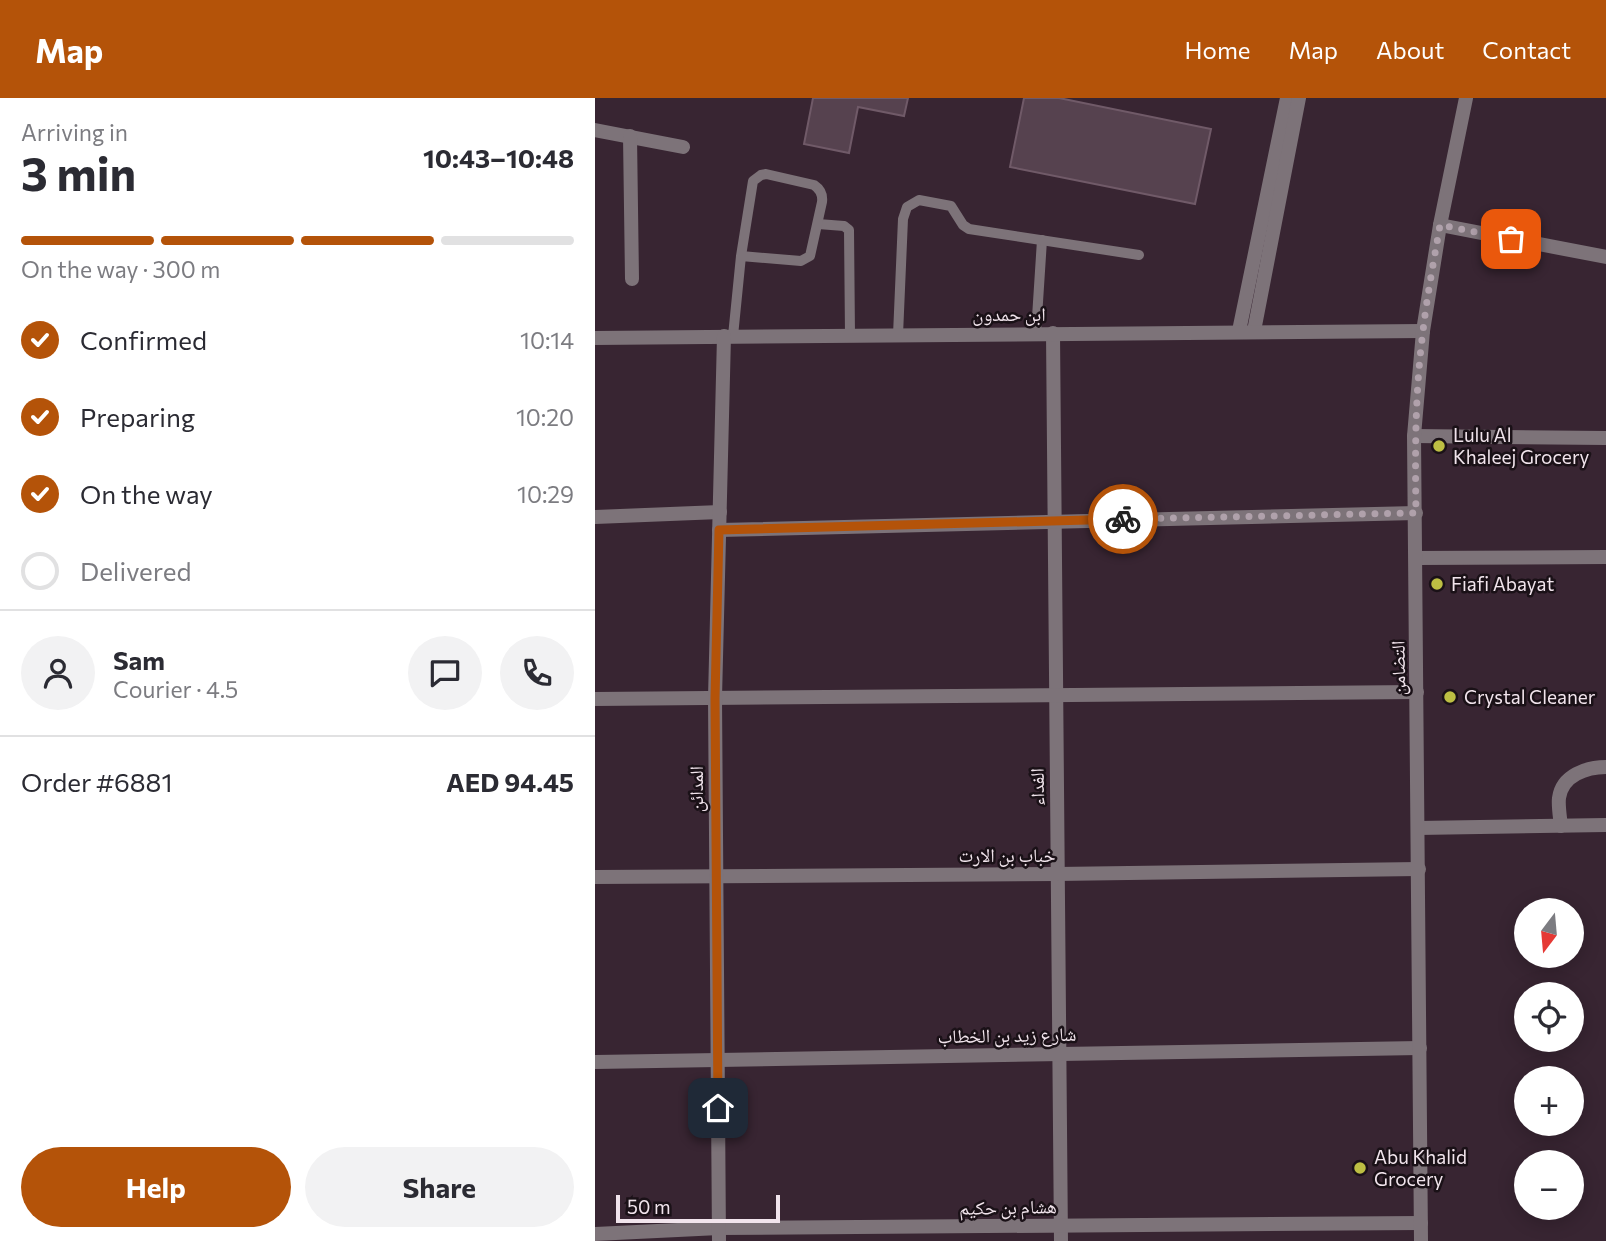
<!DOCTYPE html>
<meta charset="utf-8">
<style>
:root{--surface:#fff;--page:#f2f2f3;--text:#2b2b33;--muted:#7c7c81;--line:#e1e1e2;--accent:#b45309}
body{margin:0;font-family:Commissioner,"Noto Naskh Arabic",sans-serif;background:var(--page);color:var(--text);height:100vh;display:flex;flex-direction:column;font-size:26px;white-space:nowrap}
*{box-sizing:border-box;margin:0}
p{font-size:23px;color:var(--muted)}
.icon{flex:none;width:38px;height:38px;fill:none;stroke:currentColor;stroke-width:2;stroke-linecap:round;stroke-linejoin:round}
.map{position:relative;flex:1;overflow:hidden}
.side{display:flex;flex-direction:column;background:var(--surface);width:595px}
.side>*{flex:none}
.needle{width:46px;rotate:196deg}
.fabs{position:absolute;left:919px;top:800px;display:grid;gap:14px}
.fabs a{display:grid;place-items:center;width:70px;height:70px;border-radius:50%;background:var(--surface);box-shadow:0 4px 18px #0003;font-size:35px}
.scale{position:absolute;left:21px;bottom:18px;width:164px;box-sizing:border-box;padding-left:7px;border:4px solid #f1e4ec;border-top:0;font-size:19px;line-height:24px;white-space:nowrap;color:#f1e4ec;-webkit-text-stroke:5px #1a1117;paint-order:stroke}
.pin{position:absolute;display:grid;place-items:center;width:60px;height:60px;color:#fff;margin:-30px;border-radius:14px;box-shadow:0 4px 10px #0006}
.courier{position:absolute;display:grid;place-items:center;width:70px;height:70px;margin:-35px;border:5px solid #b45309;border-radius:50%;background:#fff;color:#222;box-shadow:0 2px 9px #0007}
.overview em{font-style:normal;font-weight:700}
.overview div{display:flex;flex-direction:column-reverse}
.overview{display:flex;align-items:center;justify-content:space-between;height:119px;padding:0 21px}
h1{font-size:46px;font-weight:700;line-height:52px}
.bar{display:grid;grid-template-columns:repeat(4,1fr);gap:10px 7px;align-content:center;height:84px;padding:0 21px}
.bar i{height:9px;border-radius:5px;background:var(--line)}
.bar .on{background:var(--accent)}
.bar p{grid-column:span 4}
.line{display:flex;align-items:center;gap:18px;padding:0 21px;border-top:2px solid var(--line)}
.line div{flex:1}
.round{display:grid;place-items:center;flex:none;width:74px;height:74px;border-radius:37px;background:var(--page)}
ol{padding:0 21px;list-style:none}
li{display:flex;align-items:center;gap:21px;height:77px}
li p{margin-inline-start:auto}
li .icon{padding:7px;border-radius:50%;background:var(--accent);color:#fff;stroke-width:4}
li:last-child{color:var(--muted)}
li i{width:38px;height:38px;border:4px solid var(--line);border-radius:50%}
.button{display:flex;gap:14px;margin-top:auto;padding:14px 21px}
.button a{flex:1;height:80px;border-radius:42px;background:var(--accent);color:#fff;font-size:28px;font-weight:700;line-height:80px;text-align:center}
.button a+a{background:var(--page);color:var(--text)}
header{display:flex;align-items:center;gap:42px;box-sizing:border-box;height:98px;padding:0 35px;background:var(--accent);color:#fff}
header strong{font-size:33px}
nav{display:flex;gap:38px;margin-inline-start:auto;font-size:24px}
main{display:flex;flex:1;min-height:0}
.map>svg:first-child{display:block}
</style>
<header>
<strong>Map</strong>
<nav><a>Home</a><a>Map</a><a>About</a><a>Contact</a></nav>
</header>
<main>
<section class="side">
<div class="overview"><div><h1>3 min</h1><p>Arriving in</p></div><em>10:43–10:48</em></div>
<div class="bar"><i class="on"></i><i class="on"></i><i class="on"></i><i></i><p>On the way · 300 m</p></div>
<ol>
<li><svg class="icon" aria-label="check" viewBox="0 0 24 24"><path d="M5 12l5 5 9-10"/></svg>Confirmed<p>10:14</p></li>
<li><svg class="icon" aria-label="check" viewBox="0 0 24 24"><path d="M5 12l5 5 9-10"/></svg>Preparing<p>10:20</p></li>
<li><svg class="icon" aria-label="check" viewBox="0 0 24 24"><path d="M5 12l5 5 9-10"/></svg>On the way<p>10:29</p></li>
<li><i></i>Delivered</li>
</ol>
<div class="line" style="height:126px"><a class="round"><svg class="icon" aria-label="person" viewBox="0 0 24 24"><circle cx="12" cy="8" r="4"/><path d="M4 21q1-7 8-7t8 7"/></svg></a><div><b>Sam</b><p>Courier · 4.5</p></div><a class="round"><svg class="icon" aria-label="chat" viewBox="0 0 24 24"><path d="M4 5h16v11H9l-5 4z"/></svg></a><a class="round"><svg class="icon" aria-label="phone" viewBox="0 0 24 24"><path d="M5 4h4l2 5-3 2q2 4 5 5l2-3 5 2v4C11 20 4 13 5 4z"/></svg></a></div>
<div class="line" style="height:91px"><div>Order #6881</div><b>AED 94.45</b></div>
<div class="button"><a>Help</a><a>Share</a></div>
</section>
<div class="map">
<svg width="1011" height="1143" viewBox="0 0 1011 1143">
<rect width="100%" height="100%" fill="#382532"/>
<g fill="#56424f" stroke="#705a68" stroke-width="2">
<polygon points="218,0 313,0 309,18 263,9 254,55 209,46"/>
<polygon points="429,0 464,0 616,31 600,106 415,69"/>
</g>
<g fill="none" stroke-linecap="round" stroke-linejoin="round">
<g stroke="#7d7379" stroke-width="10">
<polyline points="223,126 249,128 254,132 255,237"/>
<polyline points="441,235 447,142"/>
<polyline points="303,237 308,121 312,109 324,102 356,108 368,127 374,131 544,157"/>
<path d="M 138,238 L 146,158 L 158,83 L 166,77 L 171,76 L 219,87 C 225,91 228,96 227,104 L 215,158 L 206,163 L 146,158"/>
</g>
<g stroke="#7d7379" stroke-width="14">
<polyline points="0,32 88,49"/>
<polyline points="35,38 37,181"/>
<polyline points="845,127 1011,159"/>
<polyline points="644,233 692,0"/>
<polyline points="659,233 704,0"/>
<polyline points="458,235 466,1143"/>
<polyline points="0,240 828,233"/>
<polyline points="819,338 1011,340"/>
<polyline points="0,419 125,414"/>
<polyline points="124,432 821,415"/>
<polyline points="821,460 1011,459"/>
<polyline points="0,601 822,594"/>
<path d="M 966,728 C 965,719 963,708 964,700 C 967,677 992,669 1011,669"/>
<polyline points="823,730 1011,727"/>
<polyline points="0,779 462,776 824,771"/>
<polyline points="0,964 825,950"/>
<polyline points="0,1136 124,1130 826,1125"/>
<polyline points="124,1143 120,600 129,238"/>
<polyline points="826,1143 819,338 828,233 845,127 871,0"/>
</g>
</g>
<g fill="none" stroke-linecap="round" stroke-linejoin="round">
<path stroke="#b0a1ab" stroke-width="7" stroke-dasharray="0 12.6" d="M 528,421 L 821,415 C 820,354 820,294 828,233 C 832,198 839,162 845,127 L 916,141"/>
<polyline stroke="#b45309" stroke-width="9" points="123,1010 120,600 124,432 528,421"/>
</g>
<g fill="#bdbf43" stroke="#1a1117" stroke-width="2.5">
<circle cx="844" cy="348" r="7"/>
<circle cx="842" cy="486" r="7"/>
<circle cx="855" cy="599" r="7"/>
<circle cx="765" cy="1070" r="7"/>
</g>
<g text-anchor="middle" stroke-width="5" stroke-linejoin="round" paint-order="stroke">
<g font-size="19" fill="#f1e4ec" stroke="#1a1117">
<text x="414" y="223">ابن حمدون</text>
<text transform="translate(803 570) rotate(-91)" y="7">التضامن</text>
<text transform="translate(442 689) rotate(-91)" y="7">الفداء</text>
<text transform="translate(101 691) rotate(-90)" y="7">المدائن</text>
<text x="412" y="764">خباب بن الارت</text>
<text transform="translate(412 937) rotate(-1)" y="7">شارع زيد بن الخطاب</text>
<text transform="translate(413 1109) rotate(-1)" y="7">هشام بن حكيم</text>
</g>
<g font-size="19" fill="#f1e4ec" stroke="#1a1117" text-anchor="start">
<text x="858" y="344">Lulu Al<tspan x="858" dy="22">Khaleej Grocery</tspan></text>
<text x="856" y="493">Fiafi Abayat</text>
<text x="869" y="606">Crystal Cleaner</text>
<text x="779" y="1066">Abu Khalid<tspan x="779" dy="22">Grocery</tspan></text>
</g>
</g>
</svg>
<div class="fabs">
<a><svg class="needle" viewBox="-14 -14 28 28"><path d="M0-13l5 13h-10z" fill="#e53935"/><path d="M0 13l5-13h-10z" fill="#7c7c81"/></svg></a>
<a><svg class="icon" aria-label="locate" viewBox="0 0 24 24"><circle cx="12" cy="12" r="6"/><path d="M12 2v4M12 18v4M2 12h4M18 12h4"/></svg></a>
<a>+</a>
<a>−</a>
</div>
<div class="scale">50 m</div>
<div class="pin" style="left:916px;top:141px;background:#ea580c"><svg class="icon" aria-label="bag" viewBox="0 0 24 24"><path d="M5 8h14l-1 12H6zM9 8a3 3 0 0 1 6 0"/></svg></div>
<div class="pin" style="left:123px;top:1010px;background:#1f2937"><svg class="icon" aria-label="home" viewBox="0 0 24 24"><path d="M3 11l9-7 9 7M6 9v11h12V9"/></svg></div>
<div class="courier" style="left:528px;top:421px"><svg class="icon" aria-label="bike" viewBox="0 0 24 24"><circle cx="6" cy="16" r="4"/><circle cx="18" cy="16" r="4"/><path d="M6 16l4-8h5l3 8M10 8l3 8H6M13 5h3"/></svg></div>
</div>
</main>
